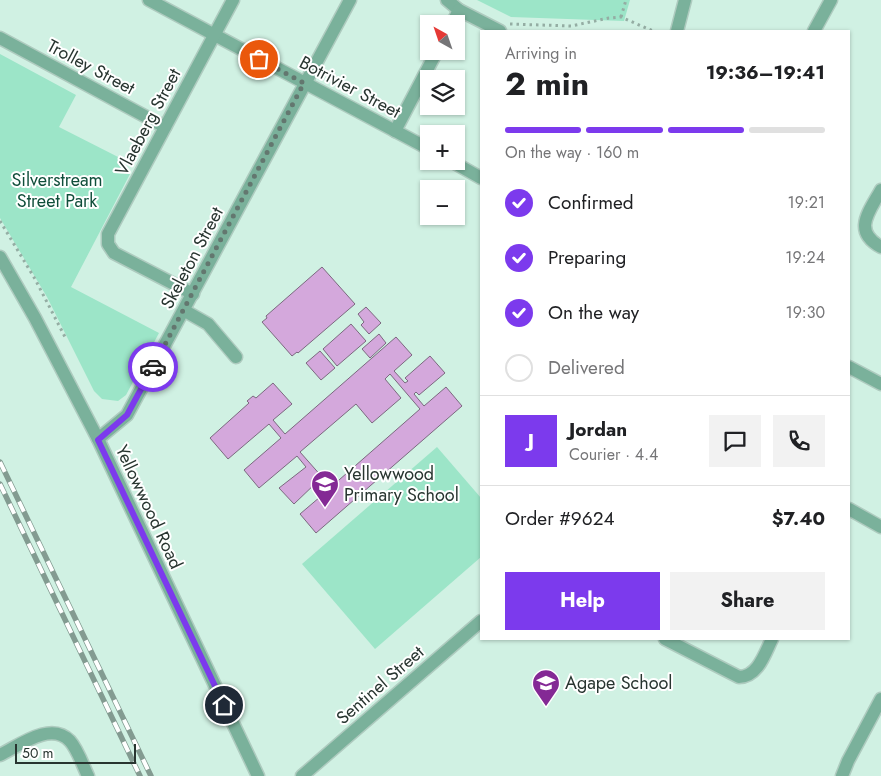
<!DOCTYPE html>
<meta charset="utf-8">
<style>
:root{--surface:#fff;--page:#f2f2f2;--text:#202124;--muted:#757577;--line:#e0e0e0;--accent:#7c3aed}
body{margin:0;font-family:Jost,sans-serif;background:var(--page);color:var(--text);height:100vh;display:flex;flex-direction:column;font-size:19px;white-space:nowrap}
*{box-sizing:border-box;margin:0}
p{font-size:16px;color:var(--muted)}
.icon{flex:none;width:28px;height:28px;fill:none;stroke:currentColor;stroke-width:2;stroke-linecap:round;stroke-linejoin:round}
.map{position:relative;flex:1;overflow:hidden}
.panel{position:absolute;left:480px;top:30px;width:370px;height:610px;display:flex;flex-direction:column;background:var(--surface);border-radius:0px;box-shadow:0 1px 4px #0004}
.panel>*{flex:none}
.needle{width:32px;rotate:320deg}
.controls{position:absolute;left:420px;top:15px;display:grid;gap:10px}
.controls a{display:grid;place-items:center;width:45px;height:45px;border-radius:0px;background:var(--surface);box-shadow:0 1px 4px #0004;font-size:25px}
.scale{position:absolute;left:15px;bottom:12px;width:121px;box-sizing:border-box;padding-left:5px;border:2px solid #283530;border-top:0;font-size:14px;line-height:18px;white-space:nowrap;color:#283530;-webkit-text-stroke:4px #fff;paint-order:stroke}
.pin{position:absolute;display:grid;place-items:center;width:42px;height:42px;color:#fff;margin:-21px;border:2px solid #fff;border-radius:50%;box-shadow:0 1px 5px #0007}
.courier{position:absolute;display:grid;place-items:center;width:50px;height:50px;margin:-25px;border:4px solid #7c3aed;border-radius:50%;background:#fff;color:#222;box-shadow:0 1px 6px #0007}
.summary em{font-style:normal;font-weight:700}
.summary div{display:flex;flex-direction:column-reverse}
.summary{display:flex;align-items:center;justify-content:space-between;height:85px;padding:0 25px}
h1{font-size:32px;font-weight:700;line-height:38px}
.bar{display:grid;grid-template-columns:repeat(4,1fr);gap:8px 5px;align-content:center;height:60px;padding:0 25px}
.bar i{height:6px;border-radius:4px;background:var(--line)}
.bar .active{background:var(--accent)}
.bar p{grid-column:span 4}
.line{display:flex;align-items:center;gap:12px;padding:0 25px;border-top:1px solid var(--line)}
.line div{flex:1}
.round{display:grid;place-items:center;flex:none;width:52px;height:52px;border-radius:0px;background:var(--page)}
ol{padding:0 25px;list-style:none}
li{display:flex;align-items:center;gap:15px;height:55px}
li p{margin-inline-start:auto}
li .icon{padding:5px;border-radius:50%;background:var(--accent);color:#fff;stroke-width:4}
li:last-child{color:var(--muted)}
li i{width:28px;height:28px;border:2px solid var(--line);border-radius:50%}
.primary-button{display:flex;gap:10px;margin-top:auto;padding:10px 25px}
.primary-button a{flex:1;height:58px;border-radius:0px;background:var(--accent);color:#fff;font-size:20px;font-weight:700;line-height:58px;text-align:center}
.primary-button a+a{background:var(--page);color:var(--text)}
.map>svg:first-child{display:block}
</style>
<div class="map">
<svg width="881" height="776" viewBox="0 0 881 776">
<rect width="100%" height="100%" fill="#d0f1e3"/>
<g fill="#9ce5c8">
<polygon points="477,0 630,0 624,21 511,17"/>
<polygon points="0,54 76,95 59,127 124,160 120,169 130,174 71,287 159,333 126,395 118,401 102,399 94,391 47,297 0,218"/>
<polygon points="437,447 481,498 481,557 375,649 302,564"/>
</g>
<g fill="#d4a8dc" stroke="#7b697f" fill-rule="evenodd">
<polygon points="322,267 355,304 298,353 297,352 292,356 262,322 267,318 266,316"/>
<polygon points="366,307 381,323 369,334 361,325 364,322 358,314"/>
<polygon points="351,324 366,341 337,366 323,349"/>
<polygon points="379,334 386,343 370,358 362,349"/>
<path d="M 396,337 L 412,355 L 394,371 L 405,383 L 408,381 L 405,378 L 430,356 L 445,373 L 419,395 L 416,392 L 414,394 L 424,406 L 446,387 L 462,406 L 316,533 L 300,514 L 327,491 L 318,481 L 294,504 L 279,488 L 306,467 L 297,456 L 259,488 L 244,470 L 281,438 L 269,424 L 228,459 L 210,438 L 249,403 L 247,401 L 253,396 L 256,398 L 273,383 L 292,404 L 273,420 L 285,434 ZM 390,374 L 420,409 L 331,487 L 300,452 L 356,404 L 372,423 L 401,398 L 385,379 Z"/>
<polygon points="320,351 335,368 321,380 306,363"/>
</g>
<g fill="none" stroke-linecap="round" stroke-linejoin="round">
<g stroke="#aecbbf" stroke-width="15">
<g id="minor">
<polyline points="149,0 429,149"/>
<polyline points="447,0 459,10 500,31"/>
<polyline points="452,24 459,10"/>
<polyline points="677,31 685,0"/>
<polyline points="814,31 831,0"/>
<polyline points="0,38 165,127"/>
<polyline points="395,131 437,51"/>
<polyline points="451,161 481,178"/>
<path d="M 881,190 C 869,212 852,231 881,247"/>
<polyline points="0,257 35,318 98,439 258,776"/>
<polyline points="193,294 114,253 108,244 108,234 233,0"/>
<polyline points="185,311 208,324 236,357"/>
<polyline points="849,367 881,384"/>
<polyline points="98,439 127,415 350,0"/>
<polyline points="849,509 881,527"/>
<path d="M 665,639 L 739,677 C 758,677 765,653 772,639"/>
<path d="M 0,755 C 20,745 51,721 70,741 C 78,750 83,766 88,776"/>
<polyline points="302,776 481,621"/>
<polyline points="842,776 848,761 881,699"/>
</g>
</g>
<g stroke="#94ada3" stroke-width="3" stroke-dasharray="2.5 4" stroke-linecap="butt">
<polyline points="621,17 626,0"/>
<polyline points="510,24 571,26 609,18 621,17 653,31"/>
<polyline points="0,221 35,279 65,337"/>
</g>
<use href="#minor" stroke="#7ab19b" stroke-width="12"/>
<g stroke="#839b91" stroke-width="5.5">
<g id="rail">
<polyline points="0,462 151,776"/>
<polyline points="0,484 140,776"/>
</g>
</g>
<use href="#rail" stroke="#fff" stroke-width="4" stroke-dasharray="11" stroke-linecap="butt"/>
</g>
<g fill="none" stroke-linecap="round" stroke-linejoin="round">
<polyline stroke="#63776f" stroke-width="5" stroke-dasharray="0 9" points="153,367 304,83 259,59"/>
<polyline stroke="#7c3aed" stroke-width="6" points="153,367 127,415 98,440 224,705"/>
</g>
<defs>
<g id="school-pin" transform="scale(1.4375)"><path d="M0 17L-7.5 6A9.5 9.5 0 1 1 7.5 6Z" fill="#842995" stroke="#fff"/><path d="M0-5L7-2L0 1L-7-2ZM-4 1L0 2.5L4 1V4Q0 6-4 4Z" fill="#fff"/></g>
</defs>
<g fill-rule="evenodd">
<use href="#school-pin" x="325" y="484"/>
<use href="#school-pin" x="546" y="683"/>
</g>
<g text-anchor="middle" stroke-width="4" stroke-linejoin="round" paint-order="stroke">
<g font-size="18" fill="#283530" stroke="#fff">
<text transform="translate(91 67) rotate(28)" y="6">Trolley Street</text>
<text transform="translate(350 87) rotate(28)" y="6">Botrivier Street</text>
<text transform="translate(148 122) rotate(-62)" y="6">Vlaeberg Street</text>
<text transform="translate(192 258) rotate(-62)" y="6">Skeleton Street</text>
<text transform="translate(149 507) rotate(65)" y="6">Yellowwood Road</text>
<text transform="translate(380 685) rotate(-41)" y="6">Sentinel Street</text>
</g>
<g font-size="18" fill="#0f4e3a" stroke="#fff">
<text x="57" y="186">Silverstream<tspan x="57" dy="21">Street Park</tspan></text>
</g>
<g font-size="18" fill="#283530" stroke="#fff" text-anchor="start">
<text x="344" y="480">Yellowwood<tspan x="344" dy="21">Primary School</tspan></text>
<text x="565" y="689">Agape School</text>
</g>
</g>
</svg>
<div class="controls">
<a><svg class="needle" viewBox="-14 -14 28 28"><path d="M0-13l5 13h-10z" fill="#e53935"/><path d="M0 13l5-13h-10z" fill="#757577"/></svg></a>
<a><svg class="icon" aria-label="layers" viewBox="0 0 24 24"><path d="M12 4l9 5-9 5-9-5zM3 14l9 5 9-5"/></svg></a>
<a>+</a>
<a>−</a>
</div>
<div class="scale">50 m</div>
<div class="pin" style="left:259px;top:59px;background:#ea580c"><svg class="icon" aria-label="bag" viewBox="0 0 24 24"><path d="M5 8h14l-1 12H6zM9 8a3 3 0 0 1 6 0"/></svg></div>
<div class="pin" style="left:224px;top:705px;background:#1f2937"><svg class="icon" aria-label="home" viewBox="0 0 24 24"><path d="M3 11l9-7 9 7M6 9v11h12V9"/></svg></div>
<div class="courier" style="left:153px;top:367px"><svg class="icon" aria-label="car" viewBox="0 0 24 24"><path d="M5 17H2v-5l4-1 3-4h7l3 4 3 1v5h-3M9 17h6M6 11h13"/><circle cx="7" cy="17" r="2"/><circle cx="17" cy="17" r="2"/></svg></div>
<section class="panel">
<div class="summary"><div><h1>2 min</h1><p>Arriving in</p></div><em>19:36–19:41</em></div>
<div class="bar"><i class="active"></i><i class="active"></i><i class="active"></i><i></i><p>On the way · 160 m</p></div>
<ol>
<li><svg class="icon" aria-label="check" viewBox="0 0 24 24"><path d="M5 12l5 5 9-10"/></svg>Confirmed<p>19:21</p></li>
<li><svg class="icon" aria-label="check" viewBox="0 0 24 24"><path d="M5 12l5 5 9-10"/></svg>Preparing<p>19:24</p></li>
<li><svg class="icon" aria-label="check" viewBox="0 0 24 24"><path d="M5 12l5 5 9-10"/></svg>On the way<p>19:30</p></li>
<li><i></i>Delivered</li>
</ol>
<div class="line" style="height:90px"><b class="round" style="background:var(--accent);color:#fff">J</b><div><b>Jordan</b><p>Courier · 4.4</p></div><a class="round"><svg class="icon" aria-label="chat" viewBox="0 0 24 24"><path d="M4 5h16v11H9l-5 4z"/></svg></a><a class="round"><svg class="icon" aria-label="phone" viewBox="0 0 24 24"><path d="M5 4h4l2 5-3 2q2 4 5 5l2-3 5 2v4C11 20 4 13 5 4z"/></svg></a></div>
<div class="line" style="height:65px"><div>Order #9624</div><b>$7.40</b></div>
<div class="primary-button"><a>Help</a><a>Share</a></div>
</section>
</div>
